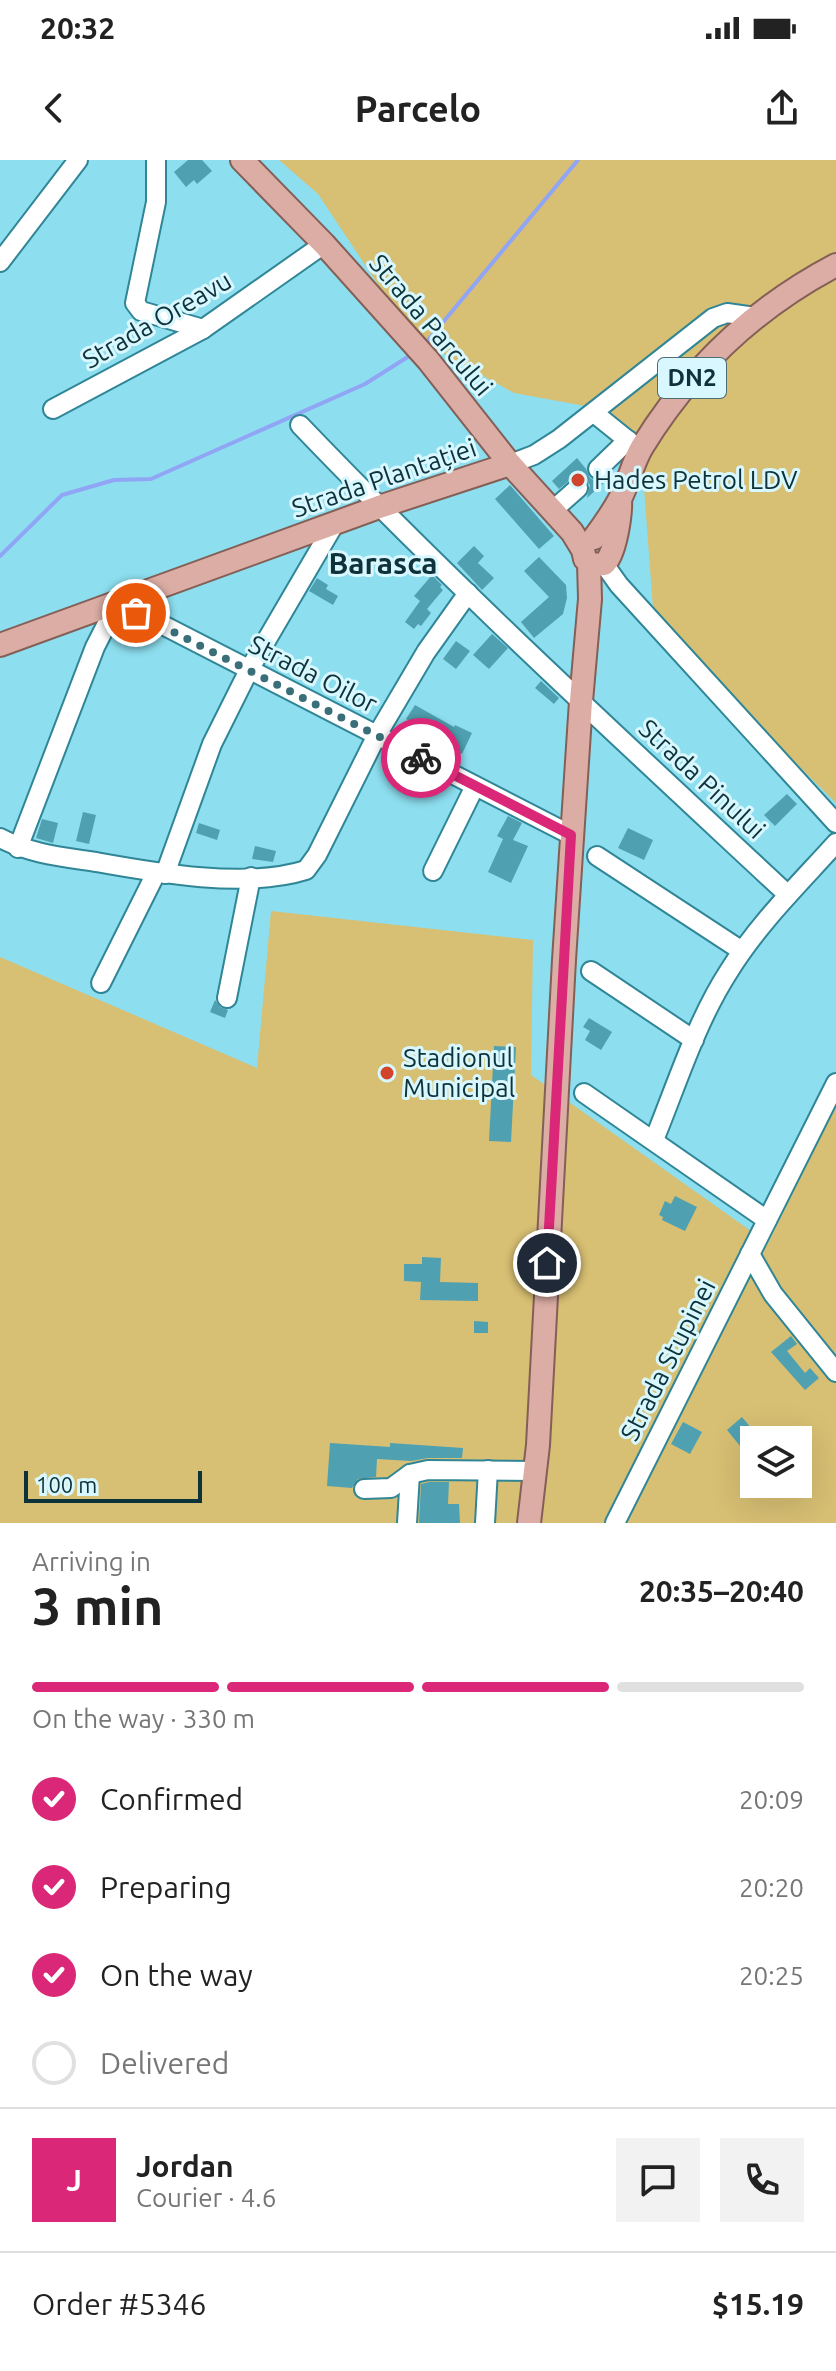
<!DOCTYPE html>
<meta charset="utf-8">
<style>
:root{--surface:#fff;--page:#f2f2f2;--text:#222;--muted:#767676;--line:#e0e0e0;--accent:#db2777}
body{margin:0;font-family:Ubuntu,sans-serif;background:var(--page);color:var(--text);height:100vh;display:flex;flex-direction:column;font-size:30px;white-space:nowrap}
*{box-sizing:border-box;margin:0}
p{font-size:26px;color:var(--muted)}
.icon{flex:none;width:44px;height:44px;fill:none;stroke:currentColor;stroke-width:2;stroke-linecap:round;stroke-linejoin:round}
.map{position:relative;height:1363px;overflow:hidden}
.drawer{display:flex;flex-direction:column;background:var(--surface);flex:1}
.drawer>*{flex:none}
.buttons{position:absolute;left:740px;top:1266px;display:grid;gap:16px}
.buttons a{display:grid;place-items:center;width:72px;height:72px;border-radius:0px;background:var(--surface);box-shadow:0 8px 32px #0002;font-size:40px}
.scale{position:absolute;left:24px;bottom:20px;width:178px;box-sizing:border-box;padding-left:8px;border:4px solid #0e3239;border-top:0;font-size:22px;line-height:28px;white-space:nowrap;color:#0e3239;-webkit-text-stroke:6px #d8f7fe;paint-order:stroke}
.pin{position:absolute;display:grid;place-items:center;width:68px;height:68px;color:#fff;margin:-34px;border:4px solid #fff;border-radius:50%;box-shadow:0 2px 8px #0007}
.courier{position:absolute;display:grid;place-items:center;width:80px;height:80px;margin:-40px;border:6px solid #db2777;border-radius:50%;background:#fff;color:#222;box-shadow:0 2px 10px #0007}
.summary em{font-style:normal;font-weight:700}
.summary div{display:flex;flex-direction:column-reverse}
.summary{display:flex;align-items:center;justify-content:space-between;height:136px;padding:0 32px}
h1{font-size:52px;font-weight:700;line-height:60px}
.bar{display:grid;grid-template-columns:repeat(4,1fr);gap:12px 8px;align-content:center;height:96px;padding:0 32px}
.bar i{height:10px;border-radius:6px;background:var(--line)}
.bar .active{background:var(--accent)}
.bar p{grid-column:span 4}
.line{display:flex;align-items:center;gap:20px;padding:0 32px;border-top:2px solid var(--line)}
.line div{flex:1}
.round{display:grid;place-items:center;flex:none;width:84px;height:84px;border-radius:0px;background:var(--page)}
ol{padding:0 32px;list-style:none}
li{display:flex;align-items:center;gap:24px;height:88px}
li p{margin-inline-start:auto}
li .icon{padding:8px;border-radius:50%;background:var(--accent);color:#fff;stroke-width:4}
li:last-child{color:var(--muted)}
li i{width:44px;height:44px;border:4px solid var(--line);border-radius:50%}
.status{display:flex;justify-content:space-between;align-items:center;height:56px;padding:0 40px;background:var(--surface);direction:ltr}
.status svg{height:22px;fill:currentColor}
header{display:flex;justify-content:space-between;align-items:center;height:104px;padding:0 32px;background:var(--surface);font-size:36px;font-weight:700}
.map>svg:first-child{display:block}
</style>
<div class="status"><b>20:32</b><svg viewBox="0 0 49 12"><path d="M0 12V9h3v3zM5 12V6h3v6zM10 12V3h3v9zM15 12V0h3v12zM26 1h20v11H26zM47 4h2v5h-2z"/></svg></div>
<header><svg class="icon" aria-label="back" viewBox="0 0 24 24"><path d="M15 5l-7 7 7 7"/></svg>Parcelo<svg class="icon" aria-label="share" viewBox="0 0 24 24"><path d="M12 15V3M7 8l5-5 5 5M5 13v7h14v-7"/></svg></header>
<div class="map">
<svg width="836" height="1363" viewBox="0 0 836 1363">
<rect width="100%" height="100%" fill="#8ddff0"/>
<g fill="#d7bf73" fill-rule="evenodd">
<polygon points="279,0 836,0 836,643 654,462 644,328 585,246 514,233 413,177 318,34"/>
<path d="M 271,751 L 533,780 L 531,915 L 768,1083 L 836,945 L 836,1363 L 0,1363 L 0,797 L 257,908 ZM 754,1280 L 798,1280 L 798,1324 L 754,1324 Z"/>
</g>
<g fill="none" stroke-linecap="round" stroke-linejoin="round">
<g stroke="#91a5f5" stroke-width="4">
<polyline points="424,185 578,0"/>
<polyline points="0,396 62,335 114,320 151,319 365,224 414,193"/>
</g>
</g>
<g fill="#4fa1b2">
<polygon points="188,0 202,0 212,11 197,24 194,20 186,27 174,12"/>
<polygon points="577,298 586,309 590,318 595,321 608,319 587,338 590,325 583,317 575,316 559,329 552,321"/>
<polygon points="510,325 554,376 539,389 495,339"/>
<polygon points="474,386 484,396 478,403 494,418 482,430 457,403"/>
<polygon points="539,397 566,425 567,438 563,454 534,478 521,462 549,437 524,411"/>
<polygon points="432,415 442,425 440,427 443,430 427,449 431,453 421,466 418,464 414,469 405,462 420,441 414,436"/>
<polygon points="317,418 328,425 326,429 338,436 333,445 309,431"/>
<polygon points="492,474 508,488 489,509 473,495"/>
<polygon points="456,481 470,491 456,509 443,499"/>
<polygon points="541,521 559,538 554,544 535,528"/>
<polygon points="415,545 454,567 455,565 472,573 462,594 417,572 420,567 406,559"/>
<polygon points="787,634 797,644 775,666 764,655"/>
<polygon points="83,652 96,655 89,684 76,681"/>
<polygon points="508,656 522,663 513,680 528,686 511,723 488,712 503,679 497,676"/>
<polygon points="42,659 58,663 53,683 36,678"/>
<polygon points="199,663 220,670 217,680 196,673"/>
<polygon points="628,668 653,680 644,700 618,688"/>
<polygon points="255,686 276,691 273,702 252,699"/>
<polygon points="215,840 220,847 228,850 225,858 210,852"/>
<polygon points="589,858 612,872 601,890 585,880 590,871 583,867"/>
<polygon points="494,886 516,887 511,982 489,981"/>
<polygon points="675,1036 697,1047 685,1071 662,1060 663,1057 659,1055 665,1041 671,1044"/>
<polygon points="422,1097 441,1098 440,1122 478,1123 478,1141 420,1140 421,1122 404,1121 404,1104 422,1104"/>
<polygon points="474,1161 488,1162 488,1173 474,1173"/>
<polygon points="791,1176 797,1184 787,1191 805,1213 810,1208 819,1218 805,1230 771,1192"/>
<polygon points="742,1257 761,1280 754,1280 754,1303 727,1270"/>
<polygon points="683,1262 702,1272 690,1294 671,1284"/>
<polygon points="330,1283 390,1287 390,1283 463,1288 462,1298 428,1298 411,1301 377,1299 376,1317 358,1319 352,1328 327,1326"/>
<polygon points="429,1322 449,1322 448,1344 459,1344 460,1363 419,1363 421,1324"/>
</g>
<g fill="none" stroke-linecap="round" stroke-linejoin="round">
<g stroke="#308696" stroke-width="22">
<g id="minor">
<polyline points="156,0 156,42 135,143 141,151 203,169"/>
<polyline points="0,102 78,0"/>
<polyline points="53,249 203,169 324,84"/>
<polyline points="594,253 640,290"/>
<path d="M 300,265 C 456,428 623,581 788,735"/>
<polyline points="510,304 534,295 559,279 713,158 727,153 755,157"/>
<polyline points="598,309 628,280"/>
<polyline points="552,351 578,328"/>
<polyline points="604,404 619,425 836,663"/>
<path d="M 0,678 C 30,694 63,697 96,702 C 157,713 246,729 306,710 L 317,695 L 377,575 L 426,492 L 468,433"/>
<polyline points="18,688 95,487 118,442 571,675"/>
<polyline points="597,696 742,791"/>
<polyline points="433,711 475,626"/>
<polyline points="165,714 212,584 249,510 335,363"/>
<polyline points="591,811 694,880"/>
<polyline points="101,823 156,713"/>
<polyline points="227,838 251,717"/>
<polyline points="584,933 767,1060"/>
<path d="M 654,980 C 677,924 696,862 729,811 C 758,764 799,724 836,683"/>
<polyline points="750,1094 773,1134 836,1212"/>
<polyline points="364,1329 391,1328 410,1314 428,1310 536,1311"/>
<polyline points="407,1363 410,1314"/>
<polyline points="485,1363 488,1310"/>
<polyline points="615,1363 836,923"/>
</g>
</g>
<g stroke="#845f57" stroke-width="26">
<g id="major">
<path d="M 242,0 L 324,84 L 428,200 L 510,304 L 572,372 L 583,390 L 585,399 L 592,405 L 604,404 C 615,395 621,354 620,339"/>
<path d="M 594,378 C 603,366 614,350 621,337 C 629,321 633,302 642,287 C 690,209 756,147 836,105"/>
<polyline points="0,485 379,347 510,304"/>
<polyline points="529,1363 538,1285 564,800 581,541 590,439 589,403"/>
</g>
</g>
<use href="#minor" stroke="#fff" stroke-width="18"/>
<use href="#major" stroke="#dbada4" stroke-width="22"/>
</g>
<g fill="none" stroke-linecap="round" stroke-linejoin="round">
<polyline stroke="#3a6f79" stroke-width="8" stroke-dasharray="0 14.4" points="136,453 421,598"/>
<polyline stroke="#db2777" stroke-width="10" points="421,598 571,675 547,1103"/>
</g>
<g fill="#d1452c" stroke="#d8f7fe" stroke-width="3">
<circle cx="578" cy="320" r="8"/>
<circle cx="387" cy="913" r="8"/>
</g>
<g text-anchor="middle" stroke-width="6" stroke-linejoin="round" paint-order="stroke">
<rect fill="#d8f7fe" stroke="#4b6d74" stroke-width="2" x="658" y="198" width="68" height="40" rx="6"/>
<g font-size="24" font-weight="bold" fill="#0e3239">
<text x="692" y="226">DN2</text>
</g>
<g font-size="26" fill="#0e3239" stroke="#d8f7fe">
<text transform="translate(157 160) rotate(-30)" y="9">Strada Oreavu</text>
<text transform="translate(431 165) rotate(50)" y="9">Strada Parcului</text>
<text transform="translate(384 318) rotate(-19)" y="9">Strada Plantației</text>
<text transform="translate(313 514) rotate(27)" y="9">Strada Oilor</text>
<text transform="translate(702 619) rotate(43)" y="9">Strada Pinului</text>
<text transform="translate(668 1200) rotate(-63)" y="9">Strada Stupinei</text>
</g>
<g font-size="26" fill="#0e3239" stroke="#d8f7fe" text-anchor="start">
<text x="594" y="329">Hades Petrol LDV</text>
<text x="403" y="907">Stadionul<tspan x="403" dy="30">Municipal</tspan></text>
</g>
<g font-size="30" font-weight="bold" fill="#0e3239" stroke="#d8f7fe">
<text x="383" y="414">Barasca</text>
</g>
</g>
</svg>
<div class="buttons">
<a><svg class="icon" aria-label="layers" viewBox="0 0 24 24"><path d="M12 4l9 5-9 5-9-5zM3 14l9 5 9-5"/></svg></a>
</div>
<div class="scale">100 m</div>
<div class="pin" style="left:136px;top:453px;background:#ea580c"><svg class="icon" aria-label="bag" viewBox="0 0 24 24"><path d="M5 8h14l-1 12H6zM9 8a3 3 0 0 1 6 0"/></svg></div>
<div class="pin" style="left:547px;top:1103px;background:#1f2937"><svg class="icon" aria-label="home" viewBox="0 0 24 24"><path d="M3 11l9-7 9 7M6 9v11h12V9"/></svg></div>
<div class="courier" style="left:421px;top:598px"><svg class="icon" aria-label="bike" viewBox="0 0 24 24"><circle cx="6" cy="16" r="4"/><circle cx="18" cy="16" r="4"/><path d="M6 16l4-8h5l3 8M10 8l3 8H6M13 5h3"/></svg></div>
</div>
<section class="drawer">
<div class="summary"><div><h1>3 min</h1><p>Arriving in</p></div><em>20:35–20:40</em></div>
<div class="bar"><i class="active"></i><i class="active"></i><i class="active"></i><i></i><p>On the way · 330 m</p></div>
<ol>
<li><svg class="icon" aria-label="check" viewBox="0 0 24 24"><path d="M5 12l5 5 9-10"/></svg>Confirmed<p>20:09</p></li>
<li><svg class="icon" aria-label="check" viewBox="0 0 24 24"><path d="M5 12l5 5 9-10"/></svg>Preparing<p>20:20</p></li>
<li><svg class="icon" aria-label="check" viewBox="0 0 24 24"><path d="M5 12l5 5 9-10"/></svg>On the way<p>20:25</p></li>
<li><i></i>Delivered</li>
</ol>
<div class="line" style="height:144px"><b class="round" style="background:var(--accent);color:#fff">J</b><div><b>Jordan</b><p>Courier · 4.6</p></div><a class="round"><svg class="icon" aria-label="chat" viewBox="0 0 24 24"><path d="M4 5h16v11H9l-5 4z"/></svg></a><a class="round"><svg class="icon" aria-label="phone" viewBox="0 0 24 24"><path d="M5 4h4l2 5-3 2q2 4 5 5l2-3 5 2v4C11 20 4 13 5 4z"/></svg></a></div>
<div class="line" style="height:104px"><div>Order #5346</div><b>$15.19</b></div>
</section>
